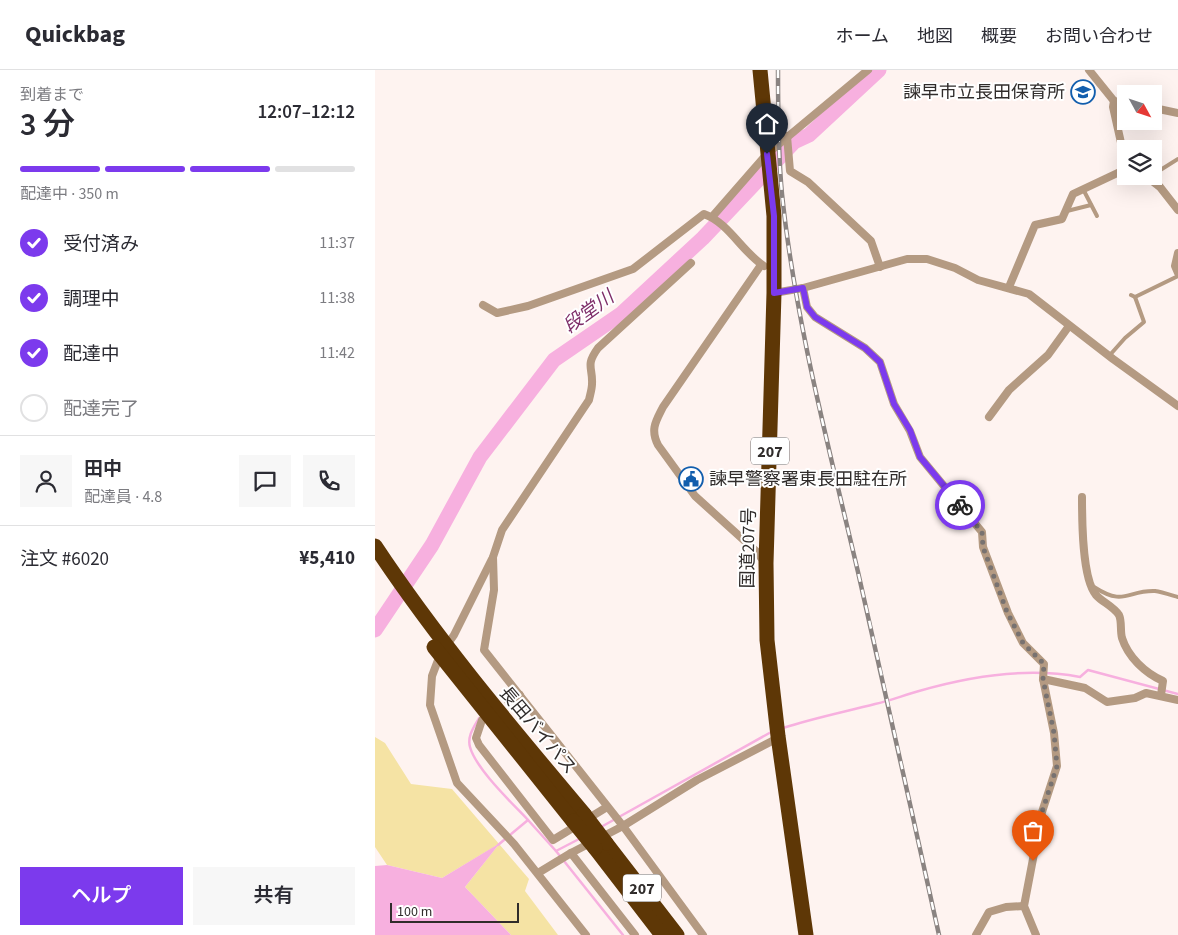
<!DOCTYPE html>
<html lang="ja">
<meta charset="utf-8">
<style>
:root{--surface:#fff;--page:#f7f7f7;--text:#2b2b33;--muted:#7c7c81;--line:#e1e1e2;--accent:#7c3aed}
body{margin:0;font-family:"Source Sans 3","Noto Sans JP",sans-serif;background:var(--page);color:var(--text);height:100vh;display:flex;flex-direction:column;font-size:19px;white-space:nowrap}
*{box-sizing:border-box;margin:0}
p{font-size:16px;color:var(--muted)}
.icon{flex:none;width:28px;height:28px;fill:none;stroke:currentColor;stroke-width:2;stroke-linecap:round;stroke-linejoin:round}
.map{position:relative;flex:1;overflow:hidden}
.side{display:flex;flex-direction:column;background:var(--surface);width:375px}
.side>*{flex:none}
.needle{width:32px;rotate:130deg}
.buttons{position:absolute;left:742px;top:15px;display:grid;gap:10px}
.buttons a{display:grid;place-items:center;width:45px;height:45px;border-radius:0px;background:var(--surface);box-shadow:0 5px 20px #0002;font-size:25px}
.scale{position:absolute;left:15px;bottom:12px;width:129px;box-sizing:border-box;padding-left:5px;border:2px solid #302c2b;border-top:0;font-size:14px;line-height:18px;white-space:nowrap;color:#302c2b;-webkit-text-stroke:4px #fff;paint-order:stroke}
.pin{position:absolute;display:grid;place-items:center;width:42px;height:42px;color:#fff;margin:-51px -21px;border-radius:50% 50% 50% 0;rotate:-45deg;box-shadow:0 0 5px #0007}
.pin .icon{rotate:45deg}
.courier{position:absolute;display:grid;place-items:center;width:50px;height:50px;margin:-25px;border:4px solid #7c3aed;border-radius:50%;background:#fff;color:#222;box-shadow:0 1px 6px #0007}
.headline em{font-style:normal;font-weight:600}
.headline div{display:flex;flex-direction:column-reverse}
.headline{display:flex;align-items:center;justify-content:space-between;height:85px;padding:0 20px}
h1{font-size:32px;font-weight:600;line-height:38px}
.bar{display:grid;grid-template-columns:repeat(4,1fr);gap:8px 5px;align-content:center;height:60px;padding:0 20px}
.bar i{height:6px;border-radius:4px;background:var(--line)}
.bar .selected{background:var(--accent)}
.bar p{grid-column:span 4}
.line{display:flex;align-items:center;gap:12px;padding:0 20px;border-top:1px solid var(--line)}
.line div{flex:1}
.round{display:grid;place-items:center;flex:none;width:52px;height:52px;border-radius:0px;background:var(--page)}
ol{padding:0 20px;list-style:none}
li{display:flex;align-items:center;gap:15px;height:55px}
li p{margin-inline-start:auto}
li .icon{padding:5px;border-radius:50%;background:var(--accent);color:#fff;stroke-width:4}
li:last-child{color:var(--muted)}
li i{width:28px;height:28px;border:2px solid var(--line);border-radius:50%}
.primary-button{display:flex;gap:10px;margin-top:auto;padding:10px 20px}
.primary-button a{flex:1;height:58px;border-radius:0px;background:var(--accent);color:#fff;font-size:20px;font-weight:600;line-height:58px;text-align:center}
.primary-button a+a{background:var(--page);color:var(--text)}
header{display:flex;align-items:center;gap:30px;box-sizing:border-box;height:70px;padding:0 25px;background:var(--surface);border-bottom:1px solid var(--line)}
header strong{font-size:24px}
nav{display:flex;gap:28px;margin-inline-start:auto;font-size:18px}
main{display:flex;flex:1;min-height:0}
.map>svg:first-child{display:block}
</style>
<header>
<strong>Quickbag</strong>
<nav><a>ホーム</a><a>地図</a><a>概要</a><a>お問い合わせ</a></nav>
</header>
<main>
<section class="side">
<div class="headline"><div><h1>3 分</h1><p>到着まで</p></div><em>12:07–12:12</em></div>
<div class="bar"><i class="selected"></i><i class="selected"></i><i class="selected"></i><i></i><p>配達中 · 350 m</p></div>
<ol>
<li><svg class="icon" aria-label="check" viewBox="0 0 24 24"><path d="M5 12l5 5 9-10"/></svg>受付済み<p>11:37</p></li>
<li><svg class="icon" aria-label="check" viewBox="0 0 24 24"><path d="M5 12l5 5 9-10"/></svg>調理中<p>11:38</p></li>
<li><svg class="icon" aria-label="check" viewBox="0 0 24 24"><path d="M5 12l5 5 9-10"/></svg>配達中<p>11:42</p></li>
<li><i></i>配達完了</li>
</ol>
<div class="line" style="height:90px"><a class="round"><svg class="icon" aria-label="person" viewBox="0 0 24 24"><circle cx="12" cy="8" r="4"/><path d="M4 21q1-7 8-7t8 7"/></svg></a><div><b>田中</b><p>配達員 · 4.8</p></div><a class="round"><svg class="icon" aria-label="chat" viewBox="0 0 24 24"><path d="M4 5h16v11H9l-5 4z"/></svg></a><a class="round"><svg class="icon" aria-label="phone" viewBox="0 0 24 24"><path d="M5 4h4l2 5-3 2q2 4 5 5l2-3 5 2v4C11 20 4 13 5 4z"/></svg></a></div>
<div class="line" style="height:65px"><div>注文 #6020</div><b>¥5,410</b></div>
<div class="primary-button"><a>ヘルプ</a><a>共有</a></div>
</section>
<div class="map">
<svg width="803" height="865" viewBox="0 0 803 865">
<rect width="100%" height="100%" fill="#fef3f0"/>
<polygon fill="#f5e3a4" points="0,667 10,673 36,714 77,719 154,809 150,821 183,865 136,865 90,817 124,774 67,808 12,795 0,777"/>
<polygon fill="#f7b0df" points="125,773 90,817 136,865 0,865 0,796 12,795 67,808"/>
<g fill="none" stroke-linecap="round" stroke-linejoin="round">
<g stroke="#f7b0df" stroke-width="2.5">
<path d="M 104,648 C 99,657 92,666 95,677 C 101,699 137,733 153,750"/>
<path d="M 408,658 C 439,648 469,642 500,634 C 515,631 529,625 544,621 C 596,606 652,597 705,607 L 713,600 L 803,624"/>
<polyline points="226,757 398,661"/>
<polyline points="206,768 181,781 248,865"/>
<polyline points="123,775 153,750 181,781"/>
</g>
<polyline stroke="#f7b0df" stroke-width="15" points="0,560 57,475 105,387 179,290 246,244 328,168 419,72 434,65 504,0"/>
<g stroke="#b49a82" stroke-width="4">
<polyline points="779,104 803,89"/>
<polyline points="708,119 722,146"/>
<polyline points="692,141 716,135"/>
<polyline points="756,225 760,227 803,206"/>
<polyline points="734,286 750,268 769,252 760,227"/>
<path d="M 719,517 C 750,537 752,520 780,521 C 787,522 796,525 803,527"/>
</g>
<g stroke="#b49a82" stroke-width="8">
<polyline points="714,0 739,31 751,34"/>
<polyline points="739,31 738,37 751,95"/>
<polyline points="779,38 803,43"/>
<polyline points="412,66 415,101 433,112 496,171 505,197"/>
<polyline points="771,106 785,117 803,140"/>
<polyline points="337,147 392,84 493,0"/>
<polyline points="803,183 800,196 803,203"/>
<path d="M 316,193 L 223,278 C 210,296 218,297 217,314 C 217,319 215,325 214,330 L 127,460 L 118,487 L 119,520 L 109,580 L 248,756 L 328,865"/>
<path d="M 386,195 L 288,337 C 281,351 275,359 283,375 L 320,426 L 382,482 L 389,492"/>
<polyline points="634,217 660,155 687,149 698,124 751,99"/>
<polyline points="428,218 432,237 440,247 490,278 505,292 519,334 535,361 545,387 607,462 608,477 633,543 648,573 669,594 668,609 679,663 682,696 667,742 649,836 661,865"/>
<polyline points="399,223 428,218 532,189 552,189 580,198 603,210 654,224 738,289 803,336"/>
<path d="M 108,235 L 122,243 L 153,236 L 258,199 L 329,144 C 354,153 367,182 389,196"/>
<polyline points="614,347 634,320 673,285 694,256"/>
<path d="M 707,427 C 707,449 707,509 721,525 C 727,532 738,536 744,545 C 747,551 745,561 747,568 C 753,587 770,603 788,611 L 786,625"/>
<polyline points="117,489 79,565 65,585 57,606 55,635 82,713 139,774 211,865"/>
<polyline points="668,609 710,618 732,632 760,628 771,623 803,630"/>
<polyline points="133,631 145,625"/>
<polyline points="107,650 101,668 104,675 178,770 232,737"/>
<polyline points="196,783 260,865"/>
<polyline points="163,803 196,783 248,756 322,710 403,668"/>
<polyline points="601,865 614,842 631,837 649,836"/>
</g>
<g stroke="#5e3706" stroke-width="15">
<polyline points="385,0 399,146 399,223 391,493 392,570 403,666 431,865"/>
<path d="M 0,476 C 63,571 136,657 209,744"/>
<polyline points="59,577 198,751"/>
<polyline points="231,773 302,865"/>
<polyline points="220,778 287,865"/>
</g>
<g stroke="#8a8381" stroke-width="4.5">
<path id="rail" d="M 403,0 C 403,41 403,83 407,124 C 420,250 454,378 483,502 C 511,623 537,744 564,865"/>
</g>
<use href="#rail" stroke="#fff" stroke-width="2.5" stroke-dasharray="8" stroke-linecap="butt"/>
<g stroke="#5e3706" stroke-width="15">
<polyline points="209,744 231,773"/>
<polyline points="198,751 220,778"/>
</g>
</g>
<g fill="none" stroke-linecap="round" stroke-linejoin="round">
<polyline stroke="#787270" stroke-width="5" stroke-dasharray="0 9" points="585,435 607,462 608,477 632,542 648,573 669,594 668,609 679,663 682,696 667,742 658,791"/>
<polyline stroke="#7c3aed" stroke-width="6" points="392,84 399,146 399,223 428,218 432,237 440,247 490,278 505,292 519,334 535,360 545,387 585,435"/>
</g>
<defs>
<g id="school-ring" transform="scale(1.25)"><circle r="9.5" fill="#fff" stroke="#125ead" stroke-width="1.5"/><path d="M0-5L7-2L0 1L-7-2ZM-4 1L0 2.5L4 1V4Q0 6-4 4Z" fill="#125ead"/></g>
<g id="civic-ring" transform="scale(1.25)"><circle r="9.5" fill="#fff" stroke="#125ead" stroke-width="1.5"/><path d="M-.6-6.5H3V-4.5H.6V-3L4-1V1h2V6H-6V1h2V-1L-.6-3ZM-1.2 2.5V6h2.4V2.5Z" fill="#125ead"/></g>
</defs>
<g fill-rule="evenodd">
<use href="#school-ring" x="708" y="22"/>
<use href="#civic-ring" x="316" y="409"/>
</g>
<g text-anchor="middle" stroke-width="4" stroke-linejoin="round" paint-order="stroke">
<g fill="#fff" stroke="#6e6b6b" stroke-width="1">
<rect x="376" y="367.5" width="38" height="27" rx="4"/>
<rect x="248" y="804.5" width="38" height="27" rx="4"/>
</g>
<g font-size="16" font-weight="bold" fill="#302c2b">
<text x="395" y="387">207</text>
<text x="267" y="824">207</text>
</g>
<g font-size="18" fill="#302c2b" stroke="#fff" text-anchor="end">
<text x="690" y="28">諫早市立長田保育所</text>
<text x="334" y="415" text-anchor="start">諫早警察署東長田駐在所</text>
</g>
<g font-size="18" fill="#302c2b" stroke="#fff">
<text transform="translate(373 478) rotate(-89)" y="6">国道207号</text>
<text transform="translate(163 660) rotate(50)" y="6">長田バイパス</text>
</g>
<g font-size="19" font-style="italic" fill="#7e2e69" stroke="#fff">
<text transform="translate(213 241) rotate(-36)" y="7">段堂川</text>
</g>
</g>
</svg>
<div class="buttons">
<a><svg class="needle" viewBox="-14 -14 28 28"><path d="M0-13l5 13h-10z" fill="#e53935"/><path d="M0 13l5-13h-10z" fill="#7c7c81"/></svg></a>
<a><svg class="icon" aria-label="layers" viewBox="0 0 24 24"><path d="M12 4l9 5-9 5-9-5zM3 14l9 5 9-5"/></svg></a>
</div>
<div class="scale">100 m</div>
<div class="pin" style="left:658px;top:791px;background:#ea580c"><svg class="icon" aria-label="bag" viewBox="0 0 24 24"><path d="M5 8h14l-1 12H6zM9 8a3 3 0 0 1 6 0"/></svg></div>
<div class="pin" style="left:392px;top:84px;background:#1f2937"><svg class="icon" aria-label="home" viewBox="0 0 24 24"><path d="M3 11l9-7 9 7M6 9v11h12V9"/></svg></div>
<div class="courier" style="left:585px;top:435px"><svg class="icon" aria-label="bike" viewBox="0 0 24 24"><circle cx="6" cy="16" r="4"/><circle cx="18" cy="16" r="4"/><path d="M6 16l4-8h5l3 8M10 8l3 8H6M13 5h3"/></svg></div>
</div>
</main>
